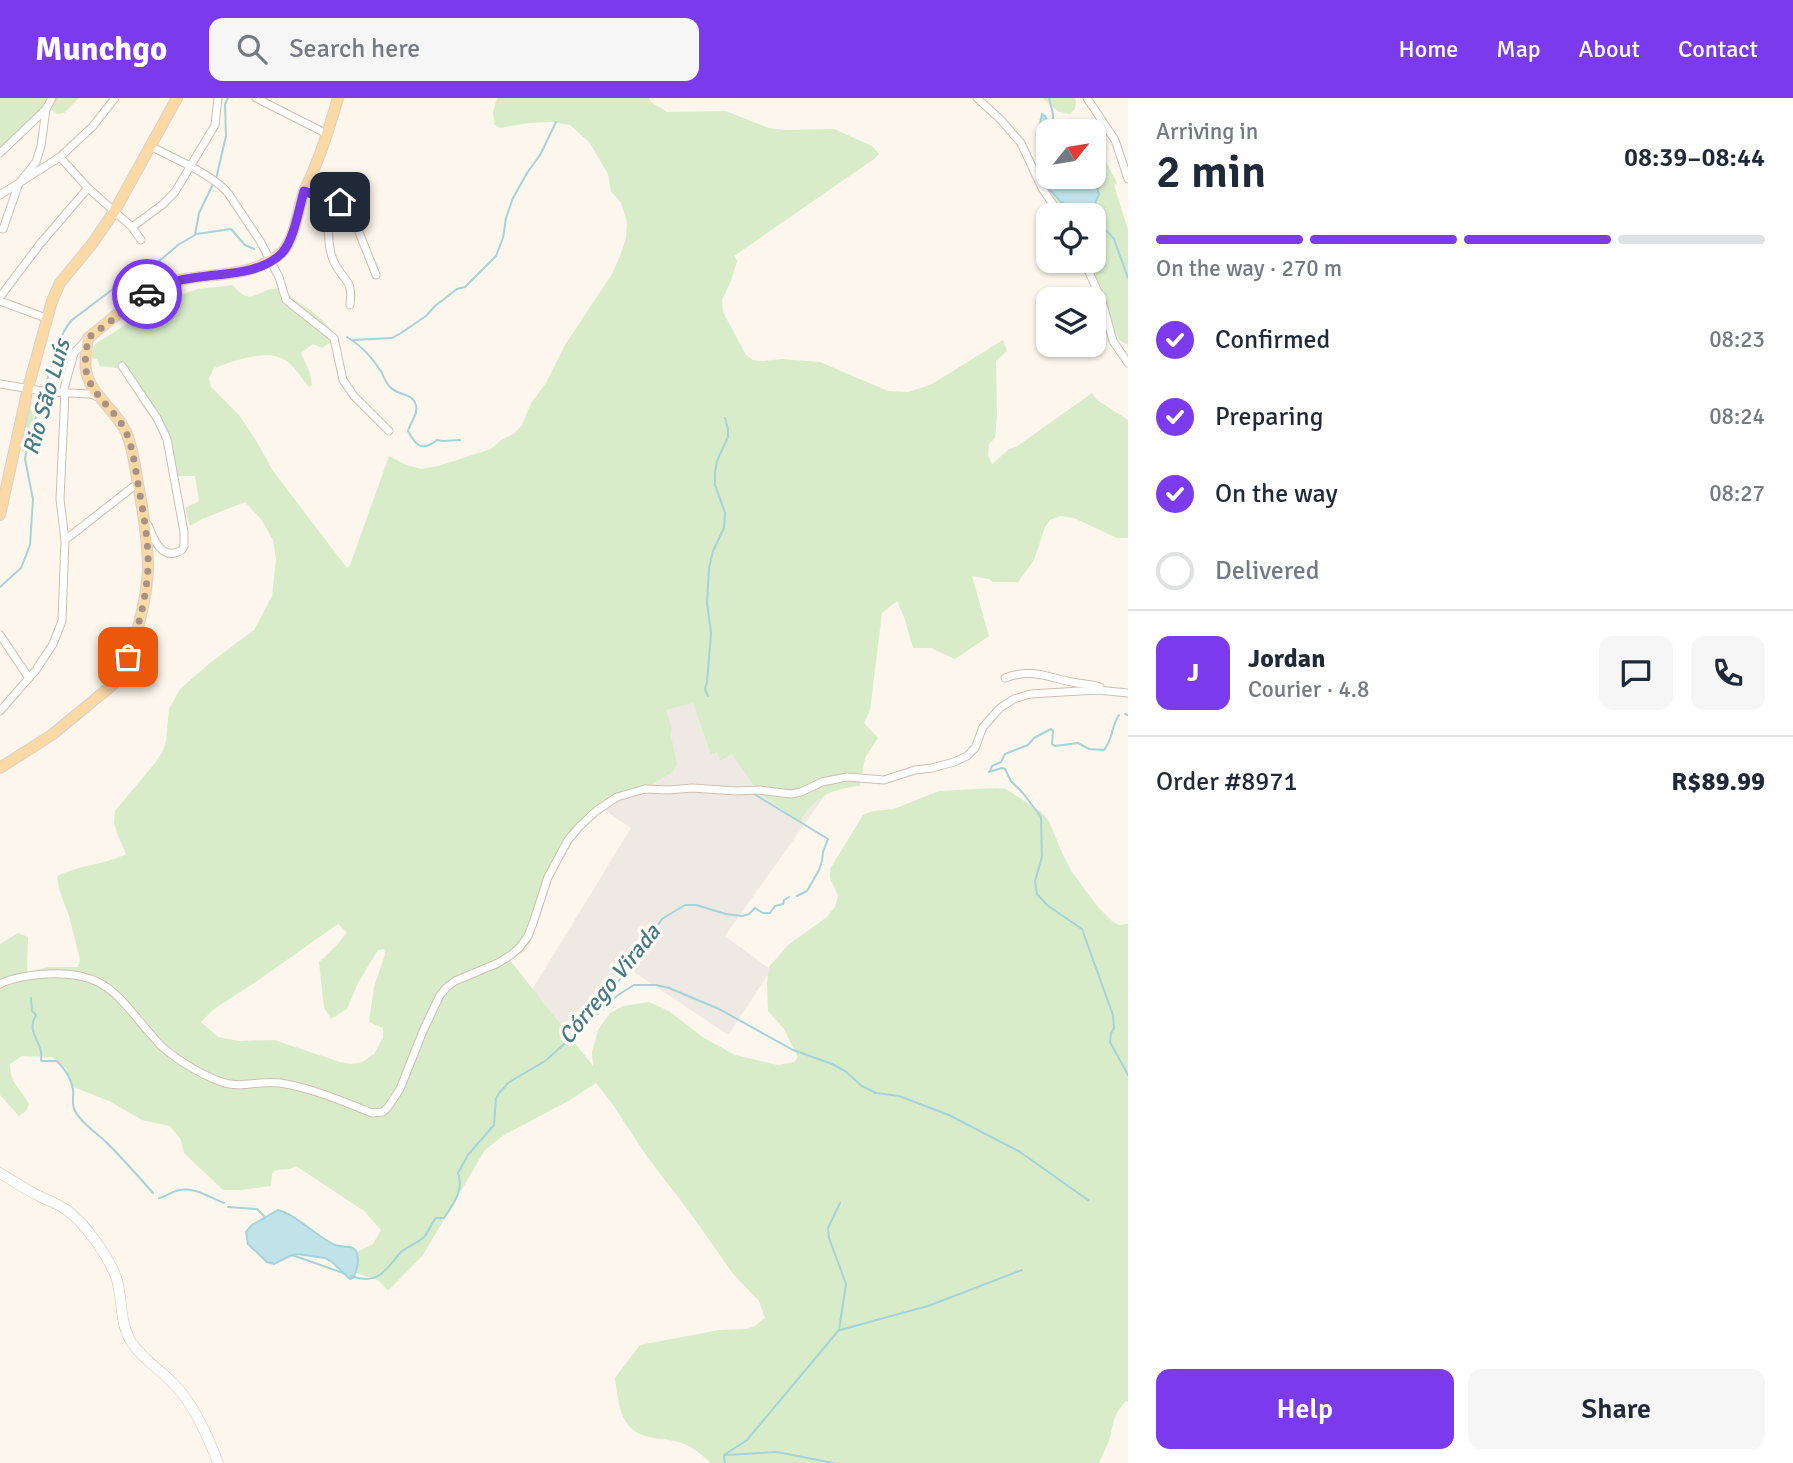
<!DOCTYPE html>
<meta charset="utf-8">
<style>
:root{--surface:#fff;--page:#f6f6f7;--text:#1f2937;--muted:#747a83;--line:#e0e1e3;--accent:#7c3aed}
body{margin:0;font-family:Signika,sans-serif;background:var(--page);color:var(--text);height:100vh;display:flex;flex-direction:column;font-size:26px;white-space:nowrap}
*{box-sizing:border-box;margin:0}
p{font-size:23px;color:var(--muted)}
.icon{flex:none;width:38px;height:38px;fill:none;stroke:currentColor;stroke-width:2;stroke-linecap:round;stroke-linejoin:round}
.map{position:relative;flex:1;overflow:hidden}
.drawer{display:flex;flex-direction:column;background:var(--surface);width:665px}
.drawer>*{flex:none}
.needle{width:46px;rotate:60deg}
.fabs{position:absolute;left:1036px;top:21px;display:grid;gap:14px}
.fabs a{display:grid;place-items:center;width:70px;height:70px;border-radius:14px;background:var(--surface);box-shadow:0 2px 5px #0004;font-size:35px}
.pin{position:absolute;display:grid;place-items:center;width:60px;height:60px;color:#fff;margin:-30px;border-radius:14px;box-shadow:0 4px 10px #0006}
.courier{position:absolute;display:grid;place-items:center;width:70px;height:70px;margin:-35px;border:5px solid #7c3aed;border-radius:50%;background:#fff;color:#222;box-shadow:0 2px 9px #0007}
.overview em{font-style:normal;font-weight:600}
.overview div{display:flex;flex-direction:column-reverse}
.overview{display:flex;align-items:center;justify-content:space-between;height:119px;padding:0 28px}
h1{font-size:46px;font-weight:600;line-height:52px}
.bar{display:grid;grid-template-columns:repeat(4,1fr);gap:10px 7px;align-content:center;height:84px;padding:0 28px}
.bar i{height:9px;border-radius:5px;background:var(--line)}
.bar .current{background:var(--accent)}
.bar p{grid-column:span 4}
.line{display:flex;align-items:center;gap:18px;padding:0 28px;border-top:2px solid var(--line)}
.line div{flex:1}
.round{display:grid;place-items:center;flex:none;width:74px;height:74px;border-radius:14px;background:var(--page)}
ol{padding:0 28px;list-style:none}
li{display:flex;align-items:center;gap:21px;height:77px}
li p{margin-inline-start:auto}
li .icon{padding:7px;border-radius:50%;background:var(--accent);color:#fff;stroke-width:4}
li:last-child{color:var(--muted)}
li i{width:38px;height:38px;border:4px solid var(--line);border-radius:50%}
.primary-button{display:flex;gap:14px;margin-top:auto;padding:14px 28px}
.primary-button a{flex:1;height:80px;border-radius:14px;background:var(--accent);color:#fff;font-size:28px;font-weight:600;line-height:80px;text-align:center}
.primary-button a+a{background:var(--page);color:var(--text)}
header{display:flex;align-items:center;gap:42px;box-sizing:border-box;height:98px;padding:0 35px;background:var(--accent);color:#fff}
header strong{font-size:33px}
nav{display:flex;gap:38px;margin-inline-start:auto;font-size:24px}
.search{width:490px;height:63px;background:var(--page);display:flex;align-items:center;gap:18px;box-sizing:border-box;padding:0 24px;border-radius:14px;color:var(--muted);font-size:26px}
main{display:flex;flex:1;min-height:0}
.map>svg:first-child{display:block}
</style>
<header>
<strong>Munchgo</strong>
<div class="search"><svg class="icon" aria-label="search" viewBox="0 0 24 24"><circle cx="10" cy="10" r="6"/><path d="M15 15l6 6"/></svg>Search here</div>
<nav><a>Home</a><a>Map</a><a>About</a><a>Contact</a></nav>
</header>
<main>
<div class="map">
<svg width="1128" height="1365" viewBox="0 0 1128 1365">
<rect width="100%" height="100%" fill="#fdf6ec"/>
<polygon fill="#efe9e4" points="682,582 828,693 725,838 771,872 728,937 625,868 568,951 516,918 631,730 597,707"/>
<g fill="#d8ecc9" fill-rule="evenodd">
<polygon points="0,0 79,0 64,15 57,16 53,12 47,15 0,58"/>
<path d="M 497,0 L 649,0 L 651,4 L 667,14 L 726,13 L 769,30 L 785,32 L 834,31 L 872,48 L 879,56 L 874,61 L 734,158 L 737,163 L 731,183 L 722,202 L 723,214 L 746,257 L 753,262 L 763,263 L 782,261 L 820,264 L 888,293 L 909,294 L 932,286 L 1003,242 L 1007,253 L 996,263 L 997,316 L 995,340 L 989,346 L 988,357 L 992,366 L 1009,351 L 1016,349 L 1092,295 L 1097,302 L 1128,322 L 1128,440 L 1117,440 L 1074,420 L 1060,418 L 1050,422 L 1045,429 L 1034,462 L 1018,484 L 993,484 L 989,481 L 972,478 L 989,538 L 955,561 L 931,550 L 913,550 L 904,519 L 897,503 L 882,515 L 870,612 L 864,625 L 878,640 L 865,660 L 860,688 C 832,691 814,698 800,724 L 759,695 L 732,656 L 720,663 L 717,654 L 711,656 L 693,605 L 666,612 L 672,631 L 671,638 L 677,667 L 671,675 L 651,687 L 620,700 L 600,714 L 577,735 L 549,786 L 533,839 L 524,854 L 510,862 L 593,968 L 592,954 L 598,932 L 610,915 L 623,908 L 649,904 L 669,913 L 704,940 L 735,957 L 778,967 L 794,964 L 798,959 L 784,931 L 768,913 L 767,885 L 769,869 L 788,847 L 827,819 L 835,809 L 838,798 L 830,780 L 830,771 L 863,717 L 873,713 L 894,711 L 939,693 L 996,690 L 1006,691 L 1041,714 L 1049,723 L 1062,755 L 1072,774 L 1097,808 L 1112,823 L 1119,827 L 1128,826 L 1128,1304 L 1126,1303 C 1112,1319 1115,1321 1110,1339 C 1108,1348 1102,1356 1099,1365 L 711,1365 C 701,1356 692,1348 679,1344 C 662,1339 641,1343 628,1327 C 618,1314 617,1295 615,1280 L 640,1247 L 719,1232 L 747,1231 L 755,1228 L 765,1220 L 759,1203 L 734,1177 L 688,1112 L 648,1060 L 611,1004 L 596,985 L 570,1002 L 504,1037 L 485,1052 L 423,1157 L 388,1193 L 378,1182 L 356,1175 L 357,1164 L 355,1151 L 357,1154 L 373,1146 L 381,1132 L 364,1113 L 296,1068 C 285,1075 280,1068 272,1075 L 271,1088 L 241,1092 L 223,1092 L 184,1055 L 181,1042 L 170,1028 L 142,1022 L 109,1003 L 71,988 L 66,970 L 52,959 L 22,958 L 10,966 C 10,985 20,990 29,1006 L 26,1013 L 19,1018 L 0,997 L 0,846 L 18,835 L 28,839 L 27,874 L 49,869 L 78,869 L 80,861 L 69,818 L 59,791 L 57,778 C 79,767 104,767 126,756 L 117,735 L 114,725 L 115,713 L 155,665 L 163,653 L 166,643 L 169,611 L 180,591 L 210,565 L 254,532 L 272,498 L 276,461 L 273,442 L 261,421 L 245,404 L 202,421 L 190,428 L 185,410 L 199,403 L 195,378 L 174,378 L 163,336 L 143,309 L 128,284 L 129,281 L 125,271 L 100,268 L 97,261 L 90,260 L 95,246 L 167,201 L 198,191 L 233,187 C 252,212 258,188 282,190 C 297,207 328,218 335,241 L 322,250 L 313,246 L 301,255 L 310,275 L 312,287 L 309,289 C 302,281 296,270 288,264 C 269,249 234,263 214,270 L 209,280 L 211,289 L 239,317 L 257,344 L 273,373 L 347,470 L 350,467 L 389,358 L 406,367 L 422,371 L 438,368 L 491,351 L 501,342 L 515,335 L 522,327 L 531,305 L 546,285 L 565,247 L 612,176 L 620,158 L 626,140 L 627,124 L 621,105 L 611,93 L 608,76 L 589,44 L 570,27 L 551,24 L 529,25 L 500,30 L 494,26 L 493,14 ZM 338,826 L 347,834 L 336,848 L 319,864 L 324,910 L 331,921 L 347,911 L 358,885 L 378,852 L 384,851 L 385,856 L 374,889 L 369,924 L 383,930 L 383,940 L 374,956 L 362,964 L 351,966 L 340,964 L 274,942 L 239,943 L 218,939 L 201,924 L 214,911 L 257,883 Z"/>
<path d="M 1042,0 L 1075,0 C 1077,7 1076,11 1070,16 L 1059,14 Z"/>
<path d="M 1094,57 L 1103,58 L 1117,85 L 1114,87 L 1128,132 L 1128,247 L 1119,242 L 1115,233 L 1105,202 L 1087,163 L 1094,163 L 1094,117 L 1065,117 L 1038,80 L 1042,78 L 1041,82 L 1083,116 L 1094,108 L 1099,96 L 1095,85 C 1085,84 1080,80 1070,79 L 1094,79 Z"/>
<polygon points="29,304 38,305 23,355 20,350"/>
</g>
<g fill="#bfe3e8" stroke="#a5d3da" stroke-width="2">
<path d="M 1042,16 L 1045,18 L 1053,33 L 1048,33 L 1048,79 L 1082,80 L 1086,84 L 1095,85 L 1099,96 L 1094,108 L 1083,116 L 1060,103 L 1041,82 C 1043,74 1041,72 1039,64 C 1037,52 1039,28 1042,16 Z"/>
<path d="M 278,1112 C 299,1118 315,1138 335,1147 C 341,1150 352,1146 356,1153 C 360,1161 357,1173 353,1180 L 350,1181 L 332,1164 L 325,1160 L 297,1156 L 290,1158 L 274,1166 L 267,1164 L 248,1146 L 246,1134 L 252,1127 Z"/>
</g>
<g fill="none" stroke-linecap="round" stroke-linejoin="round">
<g stroke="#a5d3da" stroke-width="2">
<polyline points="1049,0 1053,16 1053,33"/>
<polyline points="216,81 226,38 225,6 228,0"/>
<polyline points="1086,111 1094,117 1094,123"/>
<polyline points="1094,132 1097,134 1106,132 1114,141 1128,180"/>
<polyline points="197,136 231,131 245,147 254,151"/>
<path d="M 347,239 C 362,248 373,260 382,275 C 384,280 386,285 390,289 C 398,298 412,294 416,307 C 419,315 410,325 408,333 C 416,348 422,354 437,342 L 443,343 L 460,342"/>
<polyline points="353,242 392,240 401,235 426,218 435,208 457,191 465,189 496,158 503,140 506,120 513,100 527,75 540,57 556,24"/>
<path d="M 44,292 C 52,268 55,242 72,222 L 121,185 L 142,174 L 163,160 L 178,147 L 195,137 L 199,115 L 213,86"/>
<polyline points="0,489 21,470 30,447 33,401 25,361 28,344 43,297"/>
<polyline points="708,598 705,591 707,584 711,535 707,505 709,470 713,453 724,430 725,415 715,387 715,375 717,363 728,339 728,331 725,320"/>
<polyline points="1125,616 1128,617"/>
<path d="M 990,673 L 992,668 L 1001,664 L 1005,656 L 1028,647 L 1034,640 L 1051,631 L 1053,633 L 1052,646 L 1055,648 L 1078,645 L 1089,651 L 1104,652 C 1113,642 1111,628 1119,617"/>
<polyline points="989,674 1002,670 1005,671 1011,683 1023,695 1041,719 1042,759 1035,783 1037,796 1047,807 1082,831 1083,834 1113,917 1114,930 1111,935 1110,944 1128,977"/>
<polyline points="754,696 828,741 823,754 822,763 819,772 807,793 797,798"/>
<path d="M 31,900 L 32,913 L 36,917 C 25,935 44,944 41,962 L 42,963 L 57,963 C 64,970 71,981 73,991 C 74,998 71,1006 75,1013 C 82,1027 99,1036 109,1047 C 125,1063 139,1079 153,1095"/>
<polyline points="580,932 618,897 634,887 656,887 669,890 719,911 793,952 832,966 845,973 862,988 876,995 899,998 949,1017 1020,1054 1088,1102"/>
<path d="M 159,1100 C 166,1099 172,1093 180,1092 C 196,1089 210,1100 224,1105"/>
<polyline points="228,1109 257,1111 265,1119"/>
<polyline points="292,1157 346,1176"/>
<path d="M 351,1178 C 379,1188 386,1171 401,1154 C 408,1148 418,1145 424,1139 C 429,1134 431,1125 436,1120 L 444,1120 C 454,1105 464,1092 458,1075 L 468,1057 L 494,1027 L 496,1000 L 500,994 L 508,985 L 545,963 L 570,941 L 618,884 L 662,821 L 685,807 L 696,807 L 726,816 L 742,818 L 749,816 L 755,810 L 763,815 L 770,815 L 775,808 L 783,806 L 784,802 L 789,799"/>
<polyline points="840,1232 928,1208 1022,1172"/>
<polyline points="724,1357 747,1342 839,1232 846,1186 829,1140 828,1130 840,1105"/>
<polyline points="725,1357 777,1354 833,1365"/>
<polyline points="724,1358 725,1365"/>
</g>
<g stroke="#d1beb0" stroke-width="9">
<g id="street">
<polyline points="256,0 327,36"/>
<polyline points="977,0 1001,22 1021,45 1042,90 1060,117"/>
<polyline points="1087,0 1115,42 1128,81"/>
<path d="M 150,48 C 173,60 212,76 228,95 L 260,143 L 279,179 L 286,202 L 334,240 L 343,282 L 354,298 L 389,333"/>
<polyline points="0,55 46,11 52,0"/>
<polyline points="60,59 88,90 132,129 141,142"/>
<path d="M 304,93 L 332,104 C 328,122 326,149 335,166 C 346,186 353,181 350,207"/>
<polyline points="0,97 60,59 93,28 115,0"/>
<polyline points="332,104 340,104 351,114 376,177"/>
<polyline points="132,129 162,107 175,94 215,27 218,0"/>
<polyline points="3,131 19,85 36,64 41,48 46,11"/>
<polyline points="1084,163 1102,203 1113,243 1128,265"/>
<polyline points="0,199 40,146 88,90"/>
<polyline points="0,203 46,220"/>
<path d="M 122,268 L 157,320 L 167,341 L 184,434 L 184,448 L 182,452 C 162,464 154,442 148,427"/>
<polyline points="0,286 48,294 91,296 98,299"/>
<polyline points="63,294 74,255 88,240"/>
<polyline points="65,442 138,385"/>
<polyline points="0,537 29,580"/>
<path d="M 1005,580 C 1032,570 1046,579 1072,584 C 1081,586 1091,586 1100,589"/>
<polyline points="0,613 36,572 53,546 62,523 65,442 60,401 65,294"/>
<path d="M 0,886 C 14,879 31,877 47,876 C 109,873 118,900 155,941 C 169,958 201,977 222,984 C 240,991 261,982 280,985 C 312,990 342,1003 372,1015 L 383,1014 L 388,1009 L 400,991 L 423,933 L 440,897 L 447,889 L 455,883 L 498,865 L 511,857 L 520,849 L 528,838 L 533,825 L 548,779 L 568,742 L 580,728 L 596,713 L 617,699 L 645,691 L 669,692 L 692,690 L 737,693 L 759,692 L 791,696 L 801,694 L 822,684 L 847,679 L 884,682 L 915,672 L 932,670 L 954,664 L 967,658 L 975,650 L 983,629 L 1000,610 L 1014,601 L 1030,596 L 1097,592 L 1128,595"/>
</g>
</g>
<g stroke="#d6c0b0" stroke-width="11">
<path id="secondary" d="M 0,1075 C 13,1083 27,1092 41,1099 C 49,1103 58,1106 65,1111 C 84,1123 108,1158 116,1179 C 123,1200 119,1226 132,1245 C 143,1262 161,1272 174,1286 C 194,1307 208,1338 218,1365"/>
</g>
<g stroke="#dad1cd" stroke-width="12">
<g id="primary">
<polyline points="0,417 28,290 52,203 60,185 92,146 114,114 177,0"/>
<path d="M 0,670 L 53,636 L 116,584 C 134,555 148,499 148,466 C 147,439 143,412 138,386 C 135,369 133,350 126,334 C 116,312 89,295 86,272 C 84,261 87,250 88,240 C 108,224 140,196 163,187 C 201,172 248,184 281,155 C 294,144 298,112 303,96 C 306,87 311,80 314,71 C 324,48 331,24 338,0"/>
</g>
</g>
<use href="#street" stroke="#fff" stroke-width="7"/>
<use href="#secondary" stroke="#fff" stroke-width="10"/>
<use href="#primary" stroke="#fbd9a5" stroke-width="10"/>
</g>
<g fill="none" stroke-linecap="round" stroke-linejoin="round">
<path stroke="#a89285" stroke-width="7" stroke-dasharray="0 12.6" d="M 128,559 C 138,531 146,501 148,471 C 149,443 143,413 138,386 C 135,369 133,350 126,334 C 116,312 89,295 86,272 C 84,261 87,250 88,240 L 147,196"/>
<path stroke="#7c3aed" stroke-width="9" d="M 147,196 C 163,186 180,181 199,179 C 225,175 262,176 282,155 C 294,142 299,110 304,93 L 332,104 L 340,104"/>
</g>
<g text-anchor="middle" stroke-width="7" stroke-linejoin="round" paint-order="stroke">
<g font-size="23" font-style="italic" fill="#437c86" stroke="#fffaf3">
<text transform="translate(46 299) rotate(-74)" y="8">Rio São Luís</text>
<text transform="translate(609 886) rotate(-51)" y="8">Córrego Virada</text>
</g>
</g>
</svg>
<div class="fabs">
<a><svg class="needle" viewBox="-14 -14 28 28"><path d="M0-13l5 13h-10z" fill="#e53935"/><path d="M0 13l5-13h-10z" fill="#747a83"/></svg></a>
<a><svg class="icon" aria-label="locate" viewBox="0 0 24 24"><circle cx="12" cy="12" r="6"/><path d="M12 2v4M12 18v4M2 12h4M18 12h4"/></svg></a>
<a><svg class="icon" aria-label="layers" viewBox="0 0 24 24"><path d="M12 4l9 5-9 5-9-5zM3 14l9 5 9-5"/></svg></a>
</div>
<div class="pin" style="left:128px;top:559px;background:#ea580c"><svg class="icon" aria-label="bag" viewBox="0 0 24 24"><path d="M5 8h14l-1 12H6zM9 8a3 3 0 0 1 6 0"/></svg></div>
<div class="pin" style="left:340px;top:104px;background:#1f2937"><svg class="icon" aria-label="home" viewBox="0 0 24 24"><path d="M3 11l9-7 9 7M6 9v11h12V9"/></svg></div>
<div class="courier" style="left:147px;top:196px"><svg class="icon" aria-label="car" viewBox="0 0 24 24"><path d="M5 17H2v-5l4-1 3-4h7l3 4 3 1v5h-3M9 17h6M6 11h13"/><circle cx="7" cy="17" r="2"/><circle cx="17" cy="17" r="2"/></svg></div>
</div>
<section class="drawer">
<div class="overview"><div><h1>2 min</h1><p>Arriving in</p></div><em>08:39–08:44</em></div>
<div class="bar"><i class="current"></i><i class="current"></i><i class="current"></i><i></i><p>On the way · 270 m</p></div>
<ol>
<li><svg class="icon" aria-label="check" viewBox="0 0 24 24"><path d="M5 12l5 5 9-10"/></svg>Confirmed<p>08:23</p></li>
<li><svg class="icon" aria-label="check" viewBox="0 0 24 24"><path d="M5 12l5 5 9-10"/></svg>Preparing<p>08:24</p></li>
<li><svg class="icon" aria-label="check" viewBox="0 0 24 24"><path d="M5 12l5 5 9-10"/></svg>On the way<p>08:27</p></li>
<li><i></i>Delivered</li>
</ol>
<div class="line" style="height:126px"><b class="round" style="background:var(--accent);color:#fff">J</b><div><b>Jordan</b><p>Courier · 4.8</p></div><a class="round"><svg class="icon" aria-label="chat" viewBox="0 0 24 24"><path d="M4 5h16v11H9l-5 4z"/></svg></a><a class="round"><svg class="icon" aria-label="phone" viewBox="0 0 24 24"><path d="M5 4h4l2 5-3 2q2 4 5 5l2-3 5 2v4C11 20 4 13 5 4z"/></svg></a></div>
<div class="line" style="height:91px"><div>Order #8971</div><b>R$89.99</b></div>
<div class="primary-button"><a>Help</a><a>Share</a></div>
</section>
</main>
